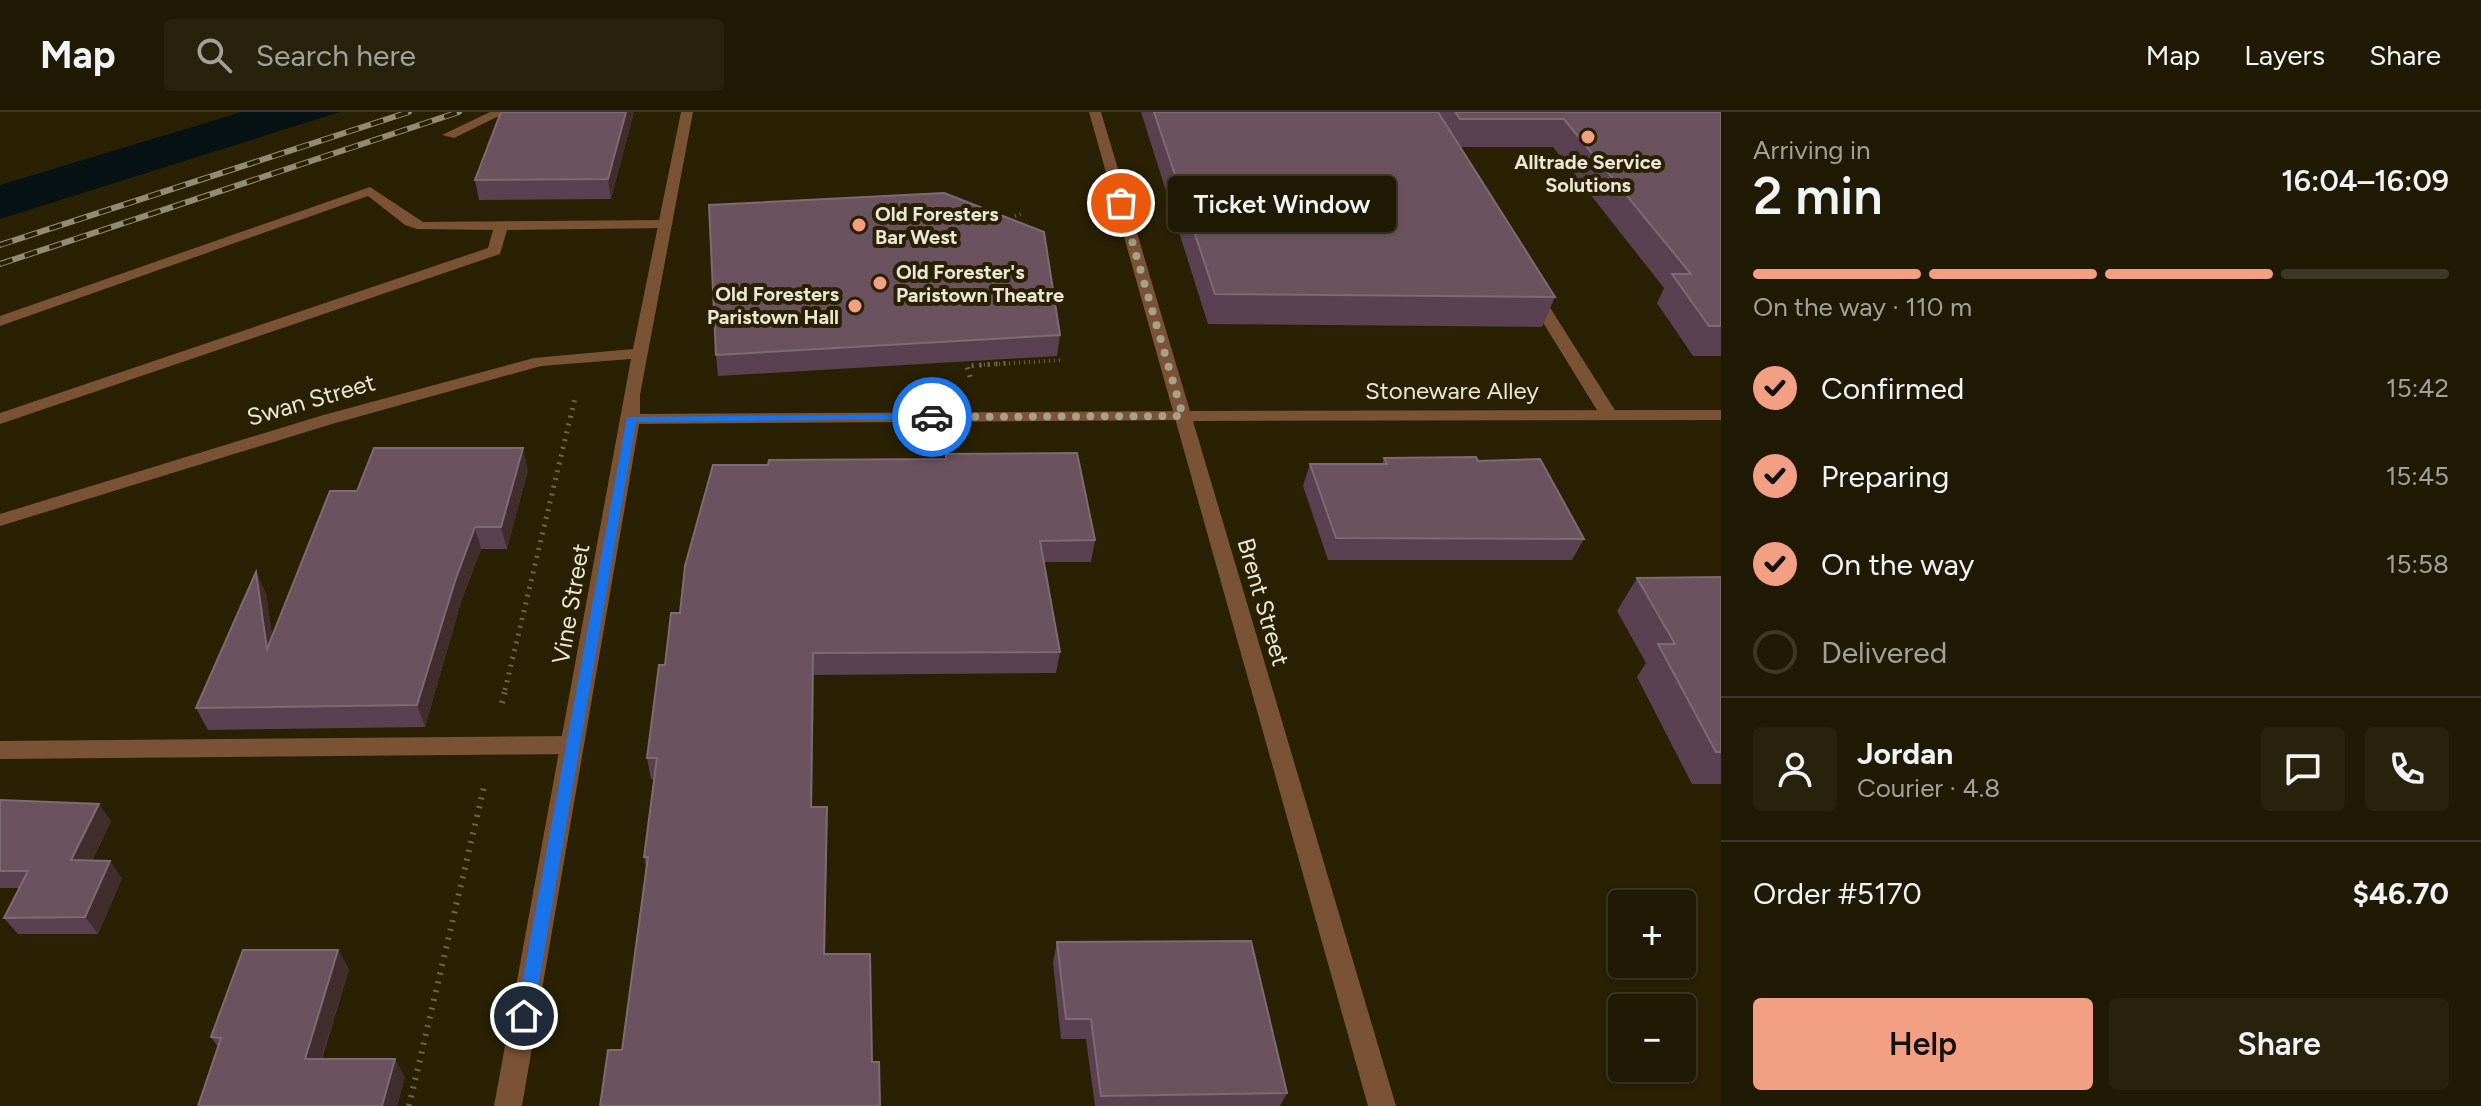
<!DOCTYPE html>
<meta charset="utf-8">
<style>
:root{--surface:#201903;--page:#28220d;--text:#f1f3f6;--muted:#a2a09a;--line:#3d3825;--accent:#f39f84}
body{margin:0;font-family:Figtree,sans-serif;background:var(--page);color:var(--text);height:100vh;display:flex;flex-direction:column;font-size:30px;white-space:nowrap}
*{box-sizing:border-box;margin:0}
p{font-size:26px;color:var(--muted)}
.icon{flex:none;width:44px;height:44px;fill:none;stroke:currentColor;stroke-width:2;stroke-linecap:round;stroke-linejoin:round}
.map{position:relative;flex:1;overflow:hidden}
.drawer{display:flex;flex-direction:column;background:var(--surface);width:760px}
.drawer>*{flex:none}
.buttons{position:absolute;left:1608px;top:778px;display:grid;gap:16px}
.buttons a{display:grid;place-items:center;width:88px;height:88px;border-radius:8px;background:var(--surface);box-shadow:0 2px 6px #0004,0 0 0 2px var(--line);font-size:40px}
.pin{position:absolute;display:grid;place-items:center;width:68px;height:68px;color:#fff;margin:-34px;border:4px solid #fff;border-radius:50%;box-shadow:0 2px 8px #0007}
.courier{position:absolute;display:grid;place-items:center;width:80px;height:80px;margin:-40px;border:6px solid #1a73e8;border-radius:50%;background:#fff;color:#222;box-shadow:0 2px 10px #0007}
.bubble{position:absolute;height:56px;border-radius:8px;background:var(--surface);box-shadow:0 2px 6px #0004,0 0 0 2px var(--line);font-size:26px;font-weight:600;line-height:56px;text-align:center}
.summary em{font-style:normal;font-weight:600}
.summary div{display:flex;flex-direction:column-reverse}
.summary{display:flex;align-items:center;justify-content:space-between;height:136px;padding:0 32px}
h1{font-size:52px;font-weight:600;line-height:60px}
.bar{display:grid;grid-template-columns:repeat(4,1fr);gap:12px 8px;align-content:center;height:96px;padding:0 32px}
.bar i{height:10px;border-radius:6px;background:var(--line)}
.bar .current{background:var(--accent)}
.bar p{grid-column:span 4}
.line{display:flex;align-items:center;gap:20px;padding:0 32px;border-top:2px solid var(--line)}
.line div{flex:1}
.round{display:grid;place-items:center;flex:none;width:84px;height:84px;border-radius:8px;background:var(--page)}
ol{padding:0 32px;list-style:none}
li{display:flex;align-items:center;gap:24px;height:88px}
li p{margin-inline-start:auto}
li .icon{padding:8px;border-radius:50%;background:var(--accent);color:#111;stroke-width:4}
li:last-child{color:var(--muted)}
li i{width:44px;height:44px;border:4px solid var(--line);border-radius:50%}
.primary-button{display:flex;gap:16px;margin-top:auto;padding:16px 32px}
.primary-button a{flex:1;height:92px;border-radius:8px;background:var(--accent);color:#111;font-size:32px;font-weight:600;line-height:92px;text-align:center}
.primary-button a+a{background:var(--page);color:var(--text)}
header{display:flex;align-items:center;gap:48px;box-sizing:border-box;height:112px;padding:0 40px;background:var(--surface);border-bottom:2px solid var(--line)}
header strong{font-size:38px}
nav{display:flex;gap:44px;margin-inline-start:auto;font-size:28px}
.search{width:560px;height:72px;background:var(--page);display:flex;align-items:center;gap:20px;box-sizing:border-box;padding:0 28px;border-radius:8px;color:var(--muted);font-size:30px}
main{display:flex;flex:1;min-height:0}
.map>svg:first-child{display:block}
</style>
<header>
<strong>Map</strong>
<div class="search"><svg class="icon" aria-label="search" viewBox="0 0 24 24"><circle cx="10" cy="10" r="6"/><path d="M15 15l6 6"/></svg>Search here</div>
<nav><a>Map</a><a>Layers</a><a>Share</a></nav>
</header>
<main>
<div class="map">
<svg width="1721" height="994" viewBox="0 0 1721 994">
<rect width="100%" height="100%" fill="#2a2104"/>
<polygon fill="#061214" points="242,0 340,0 0,107 0,73"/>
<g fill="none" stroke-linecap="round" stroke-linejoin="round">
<g stroke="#6c644b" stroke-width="4" stroke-dasharray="1 4" stroke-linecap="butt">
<polyline points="1015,104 1021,102"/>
<polyline points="979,253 1063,248"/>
</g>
<g stroke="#6c644b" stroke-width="5" stroke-dasharray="2 6" stroke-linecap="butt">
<polyline points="970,265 967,254 1011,251"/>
<polyline points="505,578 575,286"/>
</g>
<g stroke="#6c644b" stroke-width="6" stroke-dasharray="2 7" stroke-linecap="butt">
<polyline points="502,591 506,576"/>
<polyline points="409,994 484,675"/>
</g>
<g fill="#7a5235" fill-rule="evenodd">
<polygon points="490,0 507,0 454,26 442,23"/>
<polygon points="370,75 423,110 666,108 673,112 666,116 507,118 500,142 0,312 0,301 488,136 493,118 417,117 405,113 368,84 0,214 0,204"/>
<polygon points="1534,178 1542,183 1618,303 1615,307 1603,307 1600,303 1526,183"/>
<polygon points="1183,299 1192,304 1189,308 631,312 622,307 631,302"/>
<polygon points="573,624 581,627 584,633 581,639 573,642 0,647 0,629"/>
</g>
<g fill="#7a5235" fill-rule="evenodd">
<polygon points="681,0 693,0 640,283 640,307 522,994 494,994 631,247 541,254 332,312 0,414 0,402 320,304 534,246 633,237"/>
<polygon points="1089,0 1101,0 1190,299 1721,298 1721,308 1193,309 1396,994 1368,994"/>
</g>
<g stroke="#928b75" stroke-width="6">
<g id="rail">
<polyline points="0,133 409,0"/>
<polyline points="0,152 459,0"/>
</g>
</g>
<use href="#rail" stroke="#2a2104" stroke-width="4" stroke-dasharray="13" stroke-linecap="butt"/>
</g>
<g fill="#5a4151">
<polygon points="501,0 634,0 611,87 479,88 475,68"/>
<polygon points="1141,0 1721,0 1721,244 1693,244 1657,191 1664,176 1553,35 1460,35 1555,185 1542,215 1208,212"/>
<polygon points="1060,223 1057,244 718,264 716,243"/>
<polygon points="946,342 1095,428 1091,450 1044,450 1060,540 1056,561 814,563 812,695 827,695 825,842 622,938 646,755 644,745 654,667 651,667 647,646 665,553 680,501 768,353 946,347"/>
<polygon points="1384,346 1478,349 1584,427 1572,448 1328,448 1303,374 1310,352 1382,352"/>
<polygon points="528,358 507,437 481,437 461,490 425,615 208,618 196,596 256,460 266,482 272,523 357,379"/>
<polygon points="1721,465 1721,672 1692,672 1637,565 1646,551 1617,499 1637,466"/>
<polygon points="0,688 111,709 92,749 122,766 98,822 18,822 4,806 20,776 0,776"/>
<polygon points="1057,830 1287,981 1280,994 1095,994 1086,927 1061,927 1053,850"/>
<polygon points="338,838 349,857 322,947 405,965 397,994 198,994 218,935 211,925"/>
</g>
<g fill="#402d2c">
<polygon points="626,0 634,0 611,87 608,67"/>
<polygon points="523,336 528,358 507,437 501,415"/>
<polygon points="475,415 481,437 461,490 425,615 417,593 455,469"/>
<polygon points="256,460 266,482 277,558 267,537"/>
<polygon points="813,541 814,563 812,716 811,695"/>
<polygon points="99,692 111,709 84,765 71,748"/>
<polygon points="827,695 827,716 825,862 824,842"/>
<polygon points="110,749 122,766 98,822 85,805"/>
<polygon points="338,838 349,857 316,964 305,947"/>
<polygon points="395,947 405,965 397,994 382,994"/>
</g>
<g fill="#6a535f" stroke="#7e6a72" stroke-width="2">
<polygon points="501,0 626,0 608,67 475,68"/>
<polygon points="1154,0 1438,0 1555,185 1215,182"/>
<polygon points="1455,0 1721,0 1721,214 1709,214 1672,162 1691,162 1564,7 1460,7"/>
<polygon points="944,81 1044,120 1060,223 716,243 709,93"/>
<polygon points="374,336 523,336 501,415 475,415 455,469 417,593 196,596 256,460 267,537 330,379 357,379"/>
<polygon points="1077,341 1095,428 1040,429 1060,540 813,541 811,695 827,695 824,842 870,842 872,950 879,950 880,994 600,994 608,938 622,938 648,745 644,745 657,646 647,646 659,553 665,553 671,501 680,501 685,454 713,353 768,353 769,348 946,347 946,342"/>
<polygon points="1476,345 1478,349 1540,347 1584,427 1336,426 1310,352 1387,352 1384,346"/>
<polygon points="1721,465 1721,640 1716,640 1658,532 1675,532 1637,466"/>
<polygon points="0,688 99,692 71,748 110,749 85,805 4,806 28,759 0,759"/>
<polygon points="1251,829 1287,981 1101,984 1091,907 1066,907 1057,830"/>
<polygon points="243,838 338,838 305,947 395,947 382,994 198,994 221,926 211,925"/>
</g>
<polygon fill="#1a73e8" points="932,302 936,307 636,310 533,904 524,911 518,909 516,904 627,305"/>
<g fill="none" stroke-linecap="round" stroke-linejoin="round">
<polyline stroke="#a7a18c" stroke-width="8" stroke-dasharray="0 14.4" points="932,305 1183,304 1121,91"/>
</g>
<g fill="#f39f84" stroke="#2a2104" stroke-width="3">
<circle cx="1588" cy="25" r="8"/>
<circle cx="859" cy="113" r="8"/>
<circle cx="880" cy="171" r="8"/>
<circle cx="855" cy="194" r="8"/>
</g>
<g text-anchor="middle" stroke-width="8" stroke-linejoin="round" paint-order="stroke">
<g font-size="20" font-weight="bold" fill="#ebe6d5" stroke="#2a2104" text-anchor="start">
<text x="1588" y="57" text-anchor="middle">Alltrade Service<tspan x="1588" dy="23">Solutions</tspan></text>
<text x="875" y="109">Old Foresters<tspan x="875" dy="23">Bar West</tspan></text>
<text x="896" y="167">Old Forester's<tspan x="896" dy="23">Paristown Theatre</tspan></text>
<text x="839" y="189" text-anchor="end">Old Foresters<tspan x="839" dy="23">Paristown Hall</tspan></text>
</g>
<g font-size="24" fill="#ebe6d5" stroke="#2a2104">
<text x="1452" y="287">Stoneware Alley</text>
<text transform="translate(311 288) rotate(-16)" y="8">Swan Street</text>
<text transform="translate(1263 490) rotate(74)" y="8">Brent Street</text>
<text transform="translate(571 492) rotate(-80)" y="8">Vine Street</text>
</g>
</g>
</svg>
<div class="buttons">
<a>+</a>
<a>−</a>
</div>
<div class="pin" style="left:1121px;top:91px;background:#ea580c"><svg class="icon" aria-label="bag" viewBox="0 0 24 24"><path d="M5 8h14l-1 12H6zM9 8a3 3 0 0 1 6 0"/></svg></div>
<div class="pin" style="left:524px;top:904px;background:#1f2937"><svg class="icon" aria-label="home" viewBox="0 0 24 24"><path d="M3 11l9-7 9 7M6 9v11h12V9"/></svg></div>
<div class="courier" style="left:932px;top:305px"><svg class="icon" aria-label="car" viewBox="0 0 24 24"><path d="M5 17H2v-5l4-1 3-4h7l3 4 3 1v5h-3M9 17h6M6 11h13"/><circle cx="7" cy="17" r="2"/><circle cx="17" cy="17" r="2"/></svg></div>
<div class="bubble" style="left:1168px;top:64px;width:228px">Ticket Window</div>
</div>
<section class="drawer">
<div class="summary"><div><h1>2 min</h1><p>Arriving in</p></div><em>16:04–16:09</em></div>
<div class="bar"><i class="current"></i><i class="current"></i><i class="current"></i><i></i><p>On the way · 110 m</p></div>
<ol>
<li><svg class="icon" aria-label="check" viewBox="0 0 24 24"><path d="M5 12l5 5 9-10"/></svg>Confirmed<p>15:42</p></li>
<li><svg class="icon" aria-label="check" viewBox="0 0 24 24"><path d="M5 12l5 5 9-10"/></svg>Preparing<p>15:45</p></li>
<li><svg class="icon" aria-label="check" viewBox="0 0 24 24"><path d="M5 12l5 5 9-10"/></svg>On the way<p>15:58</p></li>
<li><i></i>Delivered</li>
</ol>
<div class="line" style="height:144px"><a class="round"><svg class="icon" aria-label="person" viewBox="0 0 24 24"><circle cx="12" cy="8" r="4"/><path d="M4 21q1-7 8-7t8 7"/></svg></a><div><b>Jordan</b><p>Courier · 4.8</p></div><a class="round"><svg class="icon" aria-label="chat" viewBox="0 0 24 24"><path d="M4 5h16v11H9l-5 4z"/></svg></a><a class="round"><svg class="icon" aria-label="phone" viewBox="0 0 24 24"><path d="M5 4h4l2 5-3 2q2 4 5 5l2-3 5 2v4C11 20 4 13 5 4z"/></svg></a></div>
<div class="line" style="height:104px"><div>Order #5170</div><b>$46.70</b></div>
<div class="primary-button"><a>Help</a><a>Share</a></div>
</section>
</main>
